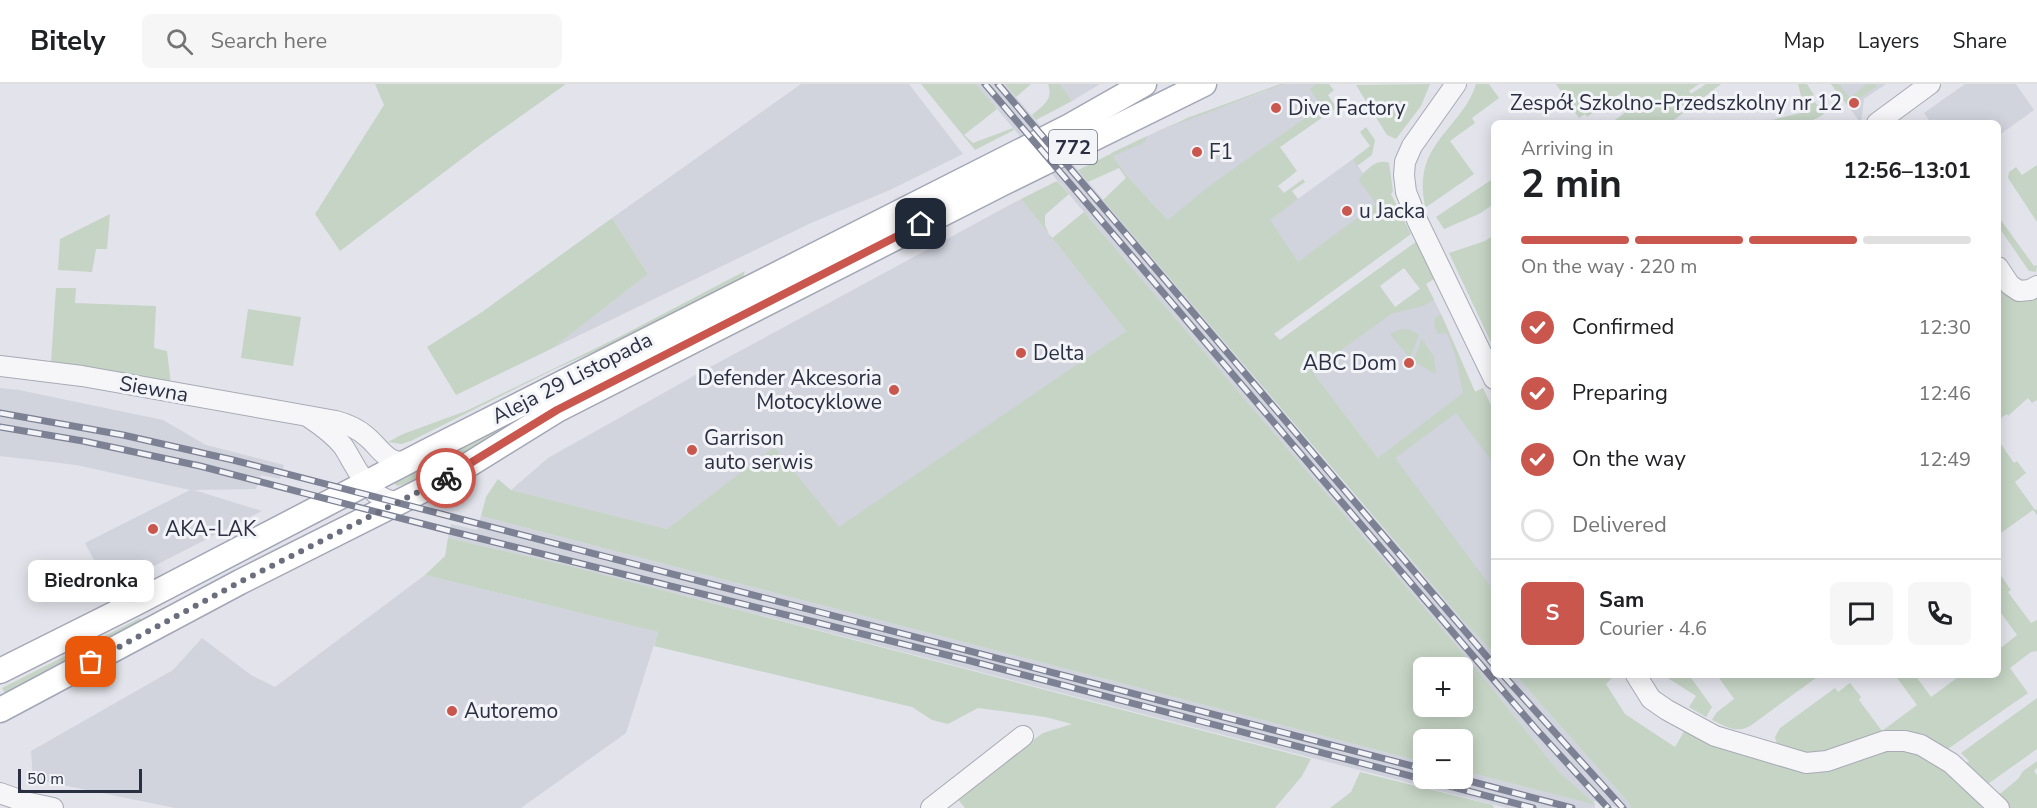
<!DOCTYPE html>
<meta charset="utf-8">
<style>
:root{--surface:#fff;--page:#f6f6f6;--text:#202124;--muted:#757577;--line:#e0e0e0;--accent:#ca574e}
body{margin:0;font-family:"Nunito Sans",sans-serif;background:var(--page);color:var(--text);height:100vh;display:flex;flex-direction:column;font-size:22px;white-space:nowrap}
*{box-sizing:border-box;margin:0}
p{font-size:20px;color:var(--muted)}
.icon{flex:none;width:33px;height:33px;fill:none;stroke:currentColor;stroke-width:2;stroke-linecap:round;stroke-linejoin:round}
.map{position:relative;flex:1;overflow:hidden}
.drawer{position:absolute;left:1491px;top:36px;width:510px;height:558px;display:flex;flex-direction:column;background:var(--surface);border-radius:9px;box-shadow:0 3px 15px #0003}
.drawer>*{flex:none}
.buttons{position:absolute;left:1413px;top:573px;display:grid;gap:12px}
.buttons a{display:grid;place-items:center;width:60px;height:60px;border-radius:9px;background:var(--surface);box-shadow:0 3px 15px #0003;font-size:30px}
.scale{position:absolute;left:18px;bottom:15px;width:124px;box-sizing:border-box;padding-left:6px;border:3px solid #2b2f42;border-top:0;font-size:16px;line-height:21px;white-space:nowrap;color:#2b2f42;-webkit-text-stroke:4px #f3f4f8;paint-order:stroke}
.pin{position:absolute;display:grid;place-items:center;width:51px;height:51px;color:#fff;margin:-26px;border-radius:12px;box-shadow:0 3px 9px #0006}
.courier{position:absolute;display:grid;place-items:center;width:60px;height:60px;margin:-30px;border:4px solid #ca574e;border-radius:50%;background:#fff;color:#222;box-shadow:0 2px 8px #0007}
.bubble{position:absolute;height:42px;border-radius:9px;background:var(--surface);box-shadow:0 3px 15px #0003;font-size:20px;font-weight:700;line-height:42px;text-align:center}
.head em{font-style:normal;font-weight:700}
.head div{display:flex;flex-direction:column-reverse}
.head{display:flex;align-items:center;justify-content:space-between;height:102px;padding:0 30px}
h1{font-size:39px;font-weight:700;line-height:45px}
.bar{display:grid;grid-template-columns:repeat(4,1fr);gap:9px 6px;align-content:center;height:72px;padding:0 30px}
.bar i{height:8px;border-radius:4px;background:var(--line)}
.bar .active{background:var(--accent)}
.bar p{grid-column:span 4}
.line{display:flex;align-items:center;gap:15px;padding:0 30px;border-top:2px solid var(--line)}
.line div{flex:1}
.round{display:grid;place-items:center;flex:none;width:63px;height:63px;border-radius:9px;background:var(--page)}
ol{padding:0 30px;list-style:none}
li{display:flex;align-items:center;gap:18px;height:66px}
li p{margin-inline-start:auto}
li .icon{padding:6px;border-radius:50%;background:var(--accent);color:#fff;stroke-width:4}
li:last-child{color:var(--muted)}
li i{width:33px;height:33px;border:3px solid var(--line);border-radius:50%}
header{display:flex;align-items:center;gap:36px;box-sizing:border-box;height:84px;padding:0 30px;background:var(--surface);border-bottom:2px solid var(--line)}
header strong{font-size:28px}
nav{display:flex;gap:33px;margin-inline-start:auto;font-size:21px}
.search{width:420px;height:54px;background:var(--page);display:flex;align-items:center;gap:15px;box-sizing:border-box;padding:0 21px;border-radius:9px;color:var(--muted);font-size:22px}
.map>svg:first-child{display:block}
</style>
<header>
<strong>Bitely</strong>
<div class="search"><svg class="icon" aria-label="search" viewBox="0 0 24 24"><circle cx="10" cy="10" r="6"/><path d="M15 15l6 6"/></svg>Search here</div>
<nav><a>Map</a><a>Layers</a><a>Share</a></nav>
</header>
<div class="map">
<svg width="2037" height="724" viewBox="0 0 2037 724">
<rect width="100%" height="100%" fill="#e3e4eb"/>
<g fill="#d1d3dd">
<polygon points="801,0 909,0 963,70 890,106 811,139 553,264 648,190 612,134"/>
<polygon points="976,0 1005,0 1343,398 1465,539 1494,569 1494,591 1515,591 1629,719 1631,724 1619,724 1594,717 1595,724 1506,724 574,483 448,454 451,440 477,446 481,432 1423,678 1424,694 1462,694 1463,687 1593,720 1559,688 1470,577 1084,128"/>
<polygon points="1060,0 1100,0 1072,17"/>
<polygon points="1281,0 1324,0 1324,10 1334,23 1340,21 1171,139 1128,93 1111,69 1169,42 1264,8"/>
<polygon points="1831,0 1886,0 1864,15 1861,39"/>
<polygon points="1965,0 2016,0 2034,26 1998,52 1998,39 1931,39 1924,29"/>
<polygon points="1353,75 1363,89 1378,78 1391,110 1244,218 1208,180"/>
<polygon points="1021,115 1126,247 839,444 774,364 667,445 511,406 548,374 699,289"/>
<polygon points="1426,200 1441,230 1475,308 1483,304 1494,328 1494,522 1477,504 1312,287"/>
<polygon points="0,304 19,306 163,336 206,361 284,381 280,395 261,391 256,405 194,406 262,427 109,505 85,459 190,406 76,381 0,372"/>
<polygon points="425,491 658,548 626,649 521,724 175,724 33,695 31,667 173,586 202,554 251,591 275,603"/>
</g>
<g fill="#c5d4c5" fill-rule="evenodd">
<polygon points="375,0 566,0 480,61 340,167 315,130 384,21"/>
<polygon points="921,0 976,0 997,25 964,51 973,59 1013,44 1014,46 975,66"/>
<polygon points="1005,0 1031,0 1016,13"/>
<path d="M 1048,0 L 1060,0 L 1072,17 L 1036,36 L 1032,31 C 1042,22 1054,16 1048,0 Z"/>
<polygon points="1280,0 1284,0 1169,43 1187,34"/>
<path d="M 1316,0 L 1329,0 L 1334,6 L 1328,11 L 1335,21 L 1342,17 L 1344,20 L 1342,22 L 1340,21 L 1280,63 L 1297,87 L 1278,102 L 1284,109 L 1303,95 L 1305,98 L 1292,107 L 1298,115 L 1270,136 L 1298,178 L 1376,120 L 1359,96 C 1365,86 1377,74 1389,79 L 1393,107 L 1391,110 L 1411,150 L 1274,250 L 1280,256 L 1417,157 L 1434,195 L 1426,200 L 1434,216 L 1423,222 L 1391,230 L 1312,287 L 1378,374 L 1463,309 L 1455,270 L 1447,249 L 1438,250 L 1434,241 L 1435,234 L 1441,230 L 1475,308 L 1483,304 L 1494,328 L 1494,380 L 1456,329 L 1395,374 L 1494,507 L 1494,569 L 1465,539 L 1103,116 L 1126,94 L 1119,84 L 1088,98 L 1078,86 L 1147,52 L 1146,56 L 1143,59 L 1113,72 L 1128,93 L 1168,136 L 1208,103 L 1315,27 L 1308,17 L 1311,15 L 1315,20 L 1318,17 L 1310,5 ZM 1404,184 L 1420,205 L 1395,223 L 1380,202 Z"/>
<polygon points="1430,0 1421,22 1396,55 1387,51 1356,1"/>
<path d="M 1476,0 L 1489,0 L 1499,14 L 1472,34 L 1475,39 L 1450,57 L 1474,90 L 1425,124 C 1424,115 1422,105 1423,96 C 1425,56 1465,37 1476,0 Z"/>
<polygon points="1556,0 1699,0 1689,7 1691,10 1706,0 1721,0 1670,39 1611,39 1634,22 1624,7 1587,33 1585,30 1579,34"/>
<path d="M 1798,0 L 1807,0 L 1814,11 L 1811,13 L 1824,30 C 1808,42 1789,39 1769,39 L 1768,37 L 1805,28 Z"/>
<polygon points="1831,0 1839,0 1850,14 1867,0 1875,0 1877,2 1848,22"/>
<polygon points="1366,43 1375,56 1372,71 1357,82 1353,75 1370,62 1360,48"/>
<polygon points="2037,81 2037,138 2008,94 2009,88 2016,83 2022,91"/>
<polygon points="1494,94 1494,120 1479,130 1444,145 1436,133"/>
<path d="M 1057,97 L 1069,110 L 1045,131 L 1045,141 L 1051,155 L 1084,128 L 1470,577 L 1559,688 L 1596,721 L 1463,687 L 1462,656 L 1424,656 L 1423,678 L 481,432 L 486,413 L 498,395 L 511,406 L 667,445 L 774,363 L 839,443 L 1126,247 L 1021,115 ZM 1424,584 L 1462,584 L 1462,622 L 1424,622 Z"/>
<polygon points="110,130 107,165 96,165 92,188 58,186 60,155"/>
<polygon points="1998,132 2034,182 2037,181 2036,188 2029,187 1998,142"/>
<polygon points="612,134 648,190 553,264 456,311 427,263 482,228"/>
<polygon points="1494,151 1494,265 1449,169 1485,157"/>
<polygon points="745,187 742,196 662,238 555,285 411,357 401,360 388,358 403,350 466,327 621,252"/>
<polygon points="1998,196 2037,211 2037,316 2032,319 2028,314 2008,332 2007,330 1998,336"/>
<polygon points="56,204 76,204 75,219 156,222 154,264 167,267 171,300 51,278"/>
<polygon points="248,225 301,233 293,282 241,274"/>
<polygon points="1402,245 1411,246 1419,251 1410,274 1390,250"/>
<polygon points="1422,255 1434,273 1436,290 1413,277"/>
<path d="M 540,323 C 500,349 445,394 397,402 L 394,399 L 394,397 Z"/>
<polygon points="1998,356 2014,379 2017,377 2026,389 2015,398 2035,426 2037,425 2037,431 2033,426 1998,451"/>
<polygon points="332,430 331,433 237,480"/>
<polygon points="448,454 574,483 1311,675 1302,692 1275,724 965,724 955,712 1043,649 1072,640 1045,633 978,624 948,640 932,636 912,623 654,562 658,548 425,491 445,472"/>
<polygon points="2000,490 2011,506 2008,508 2031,539 2037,536 2037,567 2031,568 2010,584 2028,609 1945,667 1933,660 1804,670 1777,661 1775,653 1780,644 1835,604 1838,608 1850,599 1861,613 1859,616 1882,647 1917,621 1895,591 1915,591 1931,613 1961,591 1998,591 1998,566 2017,551 1998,525 1998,492"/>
<polygon points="140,534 142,537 107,557 5,609 2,604"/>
<polygon points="1515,591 1615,591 1606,600 1625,630 1675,663 1686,644 1779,680 1888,663 1927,670 1988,724 1631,724 1629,719"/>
<polygon points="1663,591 1689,591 1712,623 1706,633 1689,623 1696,612"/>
<path d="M 1717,591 L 1820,591 L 1750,642 C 1736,650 1725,642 1712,636 L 1716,629 L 1734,615 Z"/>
<polygon points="2037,614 2037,665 1985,702 1962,682 1969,677 1961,669"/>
<polygon points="2037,677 2037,684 2034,687 2037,691 2037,724 2009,724 1996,713 2018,695 2023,687"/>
<polygon points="1360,688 1493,721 1494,724 1330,724 1351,708"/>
</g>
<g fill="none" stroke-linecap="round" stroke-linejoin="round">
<g stroke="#a8aab5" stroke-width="22">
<g id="minor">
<polyline points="1456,0 1412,62 1405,78 1404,91 1406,108 1418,138 1494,295"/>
<polyline points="1877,39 1930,0"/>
<polyline points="1998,183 2010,201 2019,207 2030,206 2037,202"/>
<path d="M 0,282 L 82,292 L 336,337 C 347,340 357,344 366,352 C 381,364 387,382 409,377"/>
<path d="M 310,334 C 322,342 334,351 343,362 C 358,385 369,419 402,418"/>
<polyline points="1636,591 1651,615 1667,626 1715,652 1806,679 1827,677 1885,657 1905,657 1921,661 1951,679 1999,724"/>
<polyline points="0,709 25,718 53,724"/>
<polyline points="931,724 1023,652"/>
</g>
</g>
<g stroke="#a3a6b6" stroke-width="27">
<g id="major">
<polyline points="0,587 134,520 426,368 1070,42 1144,0"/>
<polyline points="0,626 240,498 449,393 557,326 1001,100 1204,0"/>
</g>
</g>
<use href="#minor" stroke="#f6f6f9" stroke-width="20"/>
<use href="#major" stroke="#fff" stroke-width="24"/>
<g stroke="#7d8194" stroke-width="7">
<g id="rail">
<polyline points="985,0 1462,559 1536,645 1608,724"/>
<polyline points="998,0 1494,581"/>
<polyline points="0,329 123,351 233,376 1424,685"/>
<polyline points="0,343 83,357 200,382 450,447 967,576 1533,724"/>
<polyline points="1503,591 1623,724"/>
<polyline points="1458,694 1572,724"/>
</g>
</g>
<use href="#rail" stroke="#f3f4f8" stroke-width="4.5" stroke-dasharray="14" stroke-linecap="butt"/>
</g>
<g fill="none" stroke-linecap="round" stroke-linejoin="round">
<polyline stroke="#6b6e7d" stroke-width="6" stroke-dasharray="0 10.8" points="91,578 240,498 446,394"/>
<polyline stroke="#ca574e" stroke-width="8" points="446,394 557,326 921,140"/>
</g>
<g fill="#ca574e" stroke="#f3f4f8" stroke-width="2">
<circle cx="1854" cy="19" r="6"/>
<circle cx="1276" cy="24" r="6"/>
<circle cx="1197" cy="68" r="6"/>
<circle cx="1347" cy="127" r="6"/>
<circle cx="1021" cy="269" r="6"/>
<circle cx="1409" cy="279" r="6"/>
<circle cx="894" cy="306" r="6"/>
<circle cx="692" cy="366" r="6"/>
<circle cx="153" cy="445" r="6"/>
<circle cx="452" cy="627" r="6"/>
</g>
<g text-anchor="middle" stroke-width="6" stroke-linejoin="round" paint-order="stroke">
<rect fill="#f3f4f8" stroke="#676a79" stroke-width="1.5" x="1049" y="46" width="48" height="34" rx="4.5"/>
<g font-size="20" font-weight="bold" fill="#2b2f42">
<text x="1073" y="70">772</text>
</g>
<g font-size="21" fill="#2b2f42" stroke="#f3f4f8" text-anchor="start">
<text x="1842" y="26" text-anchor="end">Zespół Szkolno-Przedszkolny nr 12</text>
<text x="1288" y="31">Dive Factory</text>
<text x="1209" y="75">F1</text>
<text x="1359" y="134">u Jacka</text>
<text x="1033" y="276">Delta</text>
<text x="1397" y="286" text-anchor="end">ABC Dom</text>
<text x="882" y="301" text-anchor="end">Defender Akcesoria<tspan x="882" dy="24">Motocyklowe</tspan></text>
<text x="704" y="361">Garrison<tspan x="704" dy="24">auto serwis</tspan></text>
<text x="165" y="452">AKA-LAK</text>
<text x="464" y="634">Autoremo</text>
</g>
<g font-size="21" fill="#2b2f42" stroke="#f3f4f8">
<text transform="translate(572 294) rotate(-27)" y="7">Aleja 29 Listopada</text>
<text transform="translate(154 305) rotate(10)" y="7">Siewna</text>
</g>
</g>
</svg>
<div class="buttons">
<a>+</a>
<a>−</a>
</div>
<div class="scale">50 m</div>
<div class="pin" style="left:91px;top:578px;background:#ea580c"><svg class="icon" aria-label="bag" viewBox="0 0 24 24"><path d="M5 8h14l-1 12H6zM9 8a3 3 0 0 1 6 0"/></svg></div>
<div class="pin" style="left:921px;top:140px;background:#1f2937"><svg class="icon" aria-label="home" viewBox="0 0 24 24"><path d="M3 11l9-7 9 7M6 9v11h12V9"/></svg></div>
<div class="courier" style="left:446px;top:394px"><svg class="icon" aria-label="bike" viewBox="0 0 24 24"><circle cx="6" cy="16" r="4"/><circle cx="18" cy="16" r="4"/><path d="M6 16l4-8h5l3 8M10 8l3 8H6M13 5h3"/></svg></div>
<div class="bubble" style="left:28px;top:476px;width:126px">Biedronka</div>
<section class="drawer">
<div class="head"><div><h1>2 min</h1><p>Arriving in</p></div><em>12:56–13:01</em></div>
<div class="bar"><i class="active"></i><i class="active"></i><i class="active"></i><i></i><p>On the way · 220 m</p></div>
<ol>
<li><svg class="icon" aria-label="check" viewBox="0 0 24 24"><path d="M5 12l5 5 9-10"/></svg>Confirmed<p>12:30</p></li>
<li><svg class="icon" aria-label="check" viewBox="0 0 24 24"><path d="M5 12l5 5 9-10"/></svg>Preparing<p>12:46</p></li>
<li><svg class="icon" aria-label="check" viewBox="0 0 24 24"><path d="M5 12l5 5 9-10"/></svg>On the way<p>12:49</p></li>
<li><i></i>Delivered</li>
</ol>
<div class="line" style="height:108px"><b class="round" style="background:var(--accent);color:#fff">S</b><div><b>Sam</b><p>Courier · 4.6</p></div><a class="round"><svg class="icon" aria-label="chat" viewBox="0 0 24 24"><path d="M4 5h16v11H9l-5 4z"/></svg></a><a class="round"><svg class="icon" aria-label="phone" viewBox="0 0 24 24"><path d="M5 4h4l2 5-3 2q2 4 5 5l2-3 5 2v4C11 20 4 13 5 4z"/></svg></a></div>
</section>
</div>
